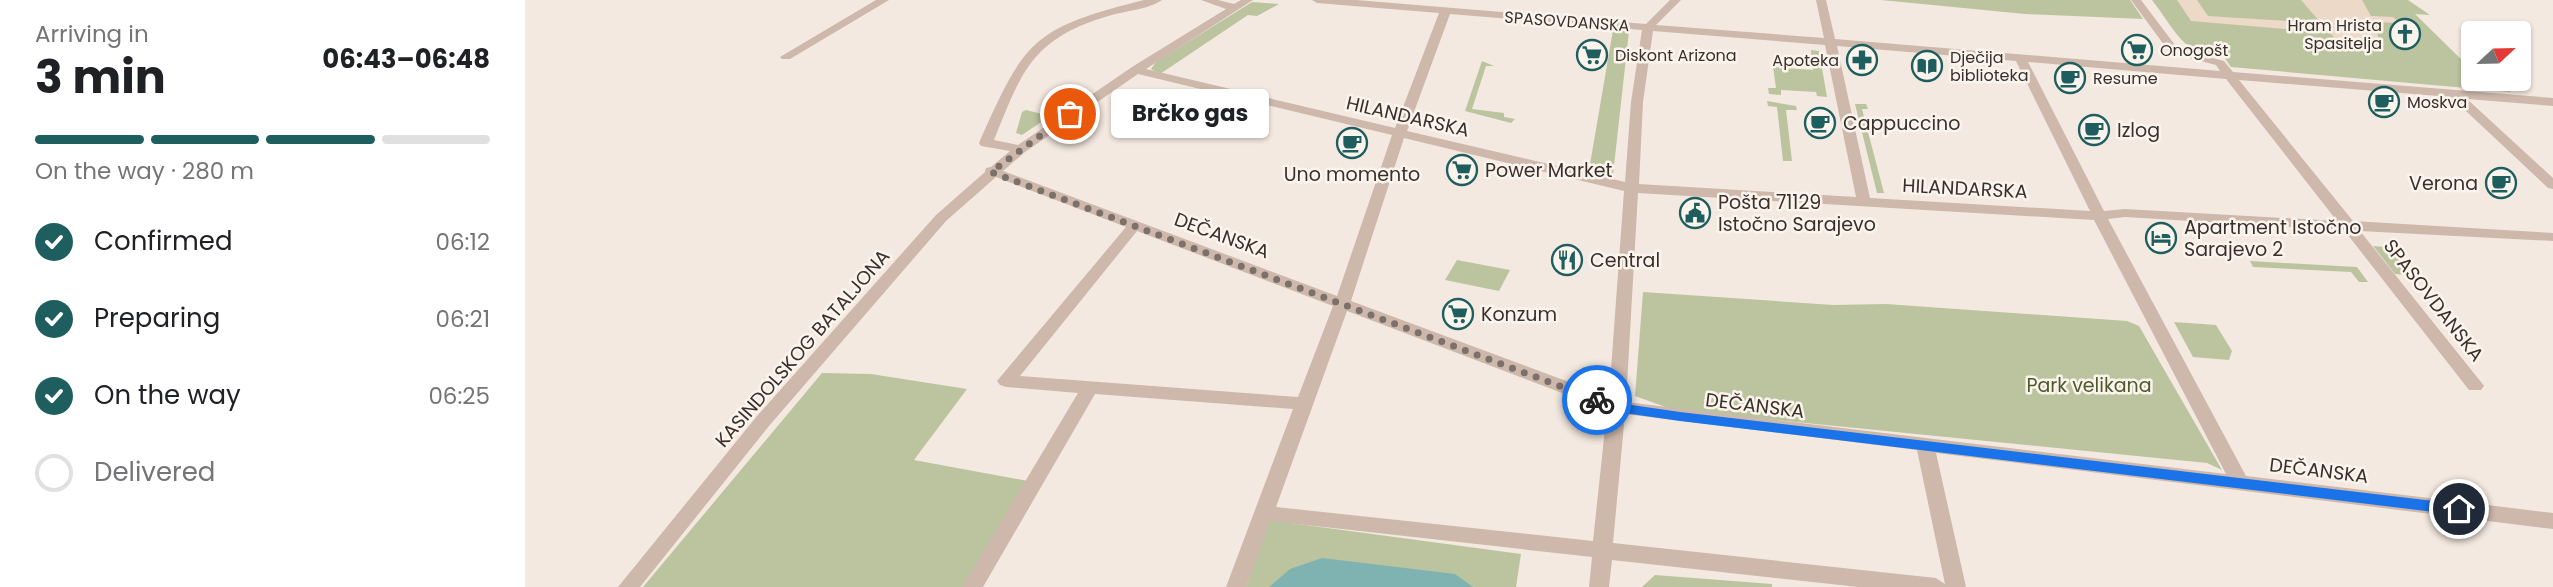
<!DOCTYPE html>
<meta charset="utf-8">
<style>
:root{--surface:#fff;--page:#f6f6f6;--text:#202124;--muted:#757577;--line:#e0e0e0;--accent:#1e5e5e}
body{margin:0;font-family:Poppins,sans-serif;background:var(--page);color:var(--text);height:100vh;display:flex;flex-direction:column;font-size:26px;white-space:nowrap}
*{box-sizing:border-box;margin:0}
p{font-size:23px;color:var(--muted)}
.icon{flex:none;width:38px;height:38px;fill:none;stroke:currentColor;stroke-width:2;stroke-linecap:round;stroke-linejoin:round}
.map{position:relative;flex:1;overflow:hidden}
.details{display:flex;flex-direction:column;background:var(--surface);width:525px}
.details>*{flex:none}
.needle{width:46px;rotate:68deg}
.tools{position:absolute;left:1936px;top:21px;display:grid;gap:14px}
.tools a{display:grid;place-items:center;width:70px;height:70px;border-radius:7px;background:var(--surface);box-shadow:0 2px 5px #0004;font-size:35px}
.pin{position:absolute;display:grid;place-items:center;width:60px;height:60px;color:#fff;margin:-30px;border:4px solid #fff;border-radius:50%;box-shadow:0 2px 7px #0007}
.courier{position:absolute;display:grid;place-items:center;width:70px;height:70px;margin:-35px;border:5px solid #1a73e8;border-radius:50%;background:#fff;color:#222;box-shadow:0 2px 9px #0007}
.bubble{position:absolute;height:49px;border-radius:7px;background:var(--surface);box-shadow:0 2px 5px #0004;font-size:23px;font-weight:700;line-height:49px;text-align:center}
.headline em{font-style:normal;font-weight:700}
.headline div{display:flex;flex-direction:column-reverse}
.headline{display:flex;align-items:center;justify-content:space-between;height:119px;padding:0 35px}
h1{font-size:46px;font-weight:700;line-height:52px}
.bar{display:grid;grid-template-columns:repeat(4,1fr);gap:10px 7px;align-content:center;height:84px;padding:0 35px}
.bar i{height:9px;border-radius:5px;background:var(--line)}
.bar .on{background:var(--accent)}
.bar p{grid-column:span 4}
ol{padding:0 35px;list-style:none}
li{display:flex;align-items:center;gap:21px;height:77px}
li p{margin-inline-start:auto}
li .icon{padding:7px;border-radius:50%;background:var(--accent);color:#fff;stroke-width:4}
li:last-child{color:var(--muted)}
li i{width:38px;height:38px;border:4px solid var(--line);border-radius:50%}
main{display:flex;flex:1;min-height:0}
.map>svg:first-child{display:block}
</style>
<main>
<section class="details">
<div class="headline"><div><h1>3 min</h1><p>Arriving in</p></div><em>06:43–06:48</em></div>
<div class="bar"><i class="on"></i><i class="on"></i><i class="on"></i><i></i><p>On the way · 280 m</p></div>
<ol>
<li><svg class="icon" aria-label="check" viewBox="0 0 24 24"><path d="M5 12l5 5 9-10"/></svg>Confirmed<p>06:12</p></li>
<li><svg class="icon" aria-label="check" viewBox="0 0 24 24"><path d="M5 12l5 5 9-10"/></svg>Preparing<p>06:21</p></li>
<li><svg class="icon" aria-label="check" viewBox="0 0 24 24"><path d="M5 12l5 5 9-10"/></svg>On the way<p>06:25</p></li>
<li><i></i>Delivered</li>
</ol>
</section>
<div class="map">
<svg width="2028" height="587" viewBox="0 0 2028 587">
<rect width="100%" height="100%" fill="#f4e9e0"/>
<g fill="#bbc49f">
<polygon points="1356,0 1605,0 1618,19 1500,14"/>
<path d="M 1627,0 L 1883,0 L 1905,15 L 1890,14 L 1942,65 L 1948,65 L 1948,79 L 1973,79 L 1986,92 L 1706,67 L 1699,57 C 1656,54 1652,32 1627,0 Z"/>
<polygon points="727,2 754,4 732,16 723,15 635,74 626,69 631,62"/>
<polygon points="1088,30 1104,31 1088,175 1064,170"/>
<polygon points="1286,50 1294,51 1302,97 1292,96 1291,92 1256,90 1256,95 1244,94 1243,88 1251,88 1248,67 1288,70"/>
<polygon points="957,61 969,66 961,66 947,109 979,113 979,117 990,119 986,123 940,111"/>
<polygon points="1242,101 1271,106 1272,110 1261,110 1267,161 1258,161 1252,107 1243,106"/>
<polygon points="1330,104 1341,104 1343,109 1337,109 1359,193 1352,193"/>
<polygon points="501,110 525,116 497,135 491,133 497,112"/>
<polygon points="1848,246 1871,248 1894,276 1870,274"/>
<polygon points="932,260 985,270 974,291 920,280"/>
<polygon points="1725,261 1832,267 1843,282 1834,282 1826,272 1728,267"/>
<polygon points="1118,292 1308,305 1361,304 1602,321 1614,326 1697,470 1682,463 1149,410 1110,396"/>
<polygon points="1649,322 1691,325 1707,351 1704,360 1668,357"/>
<polygon points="297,373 346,374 442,389 389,460 514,483 438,587 118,587"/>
<polygon points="743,520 996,554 991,587 721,587"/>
<polygon points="1130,575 1247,584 1247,587 1117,587"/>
</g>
<polygon fill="#ecd9c7" points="1652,0 1672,0 1683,16 1796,23 1776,0 1837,0 1846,16 1868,17 1875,23 1849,22 1855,43 1811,39 1805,33 1666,21"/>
<polygon fill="#7eb3b1" points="797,558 930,574 948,587 744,587 765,569"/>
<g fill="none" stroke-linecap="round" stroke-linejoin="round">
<g fill="#cdb8ab" fill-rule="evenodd">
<polygon points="351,0 364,0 265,59 257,59 255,57"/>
<path d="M 619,0 L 637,0 C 623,10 597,11 580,17 C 505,40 496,74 469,140 L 493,145 L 607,67 L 701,9 L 676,0 L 693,0 L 709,4 L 716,0 L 728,0 L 621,69 L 870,128 L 914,13 L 792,3 L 787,0 L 831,0 L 1121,24 L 1145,0 L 1156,0 L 1131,25 L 1299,38 L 1291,0 L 1301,0 L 1310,39 L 1695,71 L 1691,65 L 1645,53 L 1606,0 L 1616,0 L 1653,49 L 1699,61 L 1708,72 L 2028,98 L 2028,106 L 1942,99 L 2028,178 L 2028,189 L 2023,188 L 1926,97 L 1714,80 L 1828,221 L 2028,233 L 2028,241 L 1835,231 L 1956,382 L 1959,386 L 1956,390 L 1944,390 L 1819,230 L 1600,217 L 1583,219 L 1721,476 L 2028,513 L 2028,529 L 1411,453 L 1441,587 L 1333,587 L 1087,560 L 1084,587 L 1064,587 L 1067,557 L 745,521 L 721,587 L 701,587 L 768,409 L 570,394 L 458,587 L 437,587 L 553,393 L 481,387 L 475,385 L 472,381 L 601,227 L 471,177 L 421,221 L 244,426 L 115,587 L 93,587 L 232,416 L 411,215 L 460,172 L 461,168 L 466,167 L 485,151 L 456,146 L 454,143 C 500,39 508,28 619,0 ZM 925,14 L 1117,30 L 1106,102 L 1100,182 L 882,131 ZM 1128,31 L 1300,45 L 1331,197 L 1114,184 L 1118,102 ZM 1312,46 L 1491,61 L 1565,211 L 1345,198 ZM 1503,62 L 1701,79 L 1812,221 L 1600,209 L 1579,211 ZM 613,74 L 867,135 L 812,296 L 478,171 L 500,152 ZM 879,138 L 1099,191 L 1084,397 L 826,301 ZM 1113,193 L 1569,220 L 1701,474 L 1101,402 ZM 612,231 L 808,306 L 773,397 L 495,376 ZM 822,311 L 1082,410 L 1068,541 L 751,507 ZM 1100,414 L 1392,450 L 1420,584 L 1411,578 L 1088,543 Z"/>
</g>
</g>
<polygon fill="#1a73e8" points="1072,395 1093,403 1155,412 1934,504 1941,509 1934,515 1155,421 1092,412 1068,403 1068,397"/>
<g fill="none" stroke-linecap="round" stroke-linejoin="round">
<polyline stroke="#7c706a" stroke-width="7" stroke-dasharray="0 12.6" points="545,114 466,172 1072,400"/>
</g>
<defs>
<g id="church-ring" transform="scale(1.575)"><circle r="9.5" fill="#fbf4ed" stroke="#1e5e5e" stroke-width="1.5"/><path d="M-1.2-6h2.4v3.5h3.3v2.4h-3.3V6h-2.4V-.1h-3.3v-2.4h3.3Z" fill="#1e5e5e"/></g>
<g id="supermarket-ring" transform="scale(1.575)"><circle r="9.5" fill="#fbf4ed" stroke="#1e5e5e" stroke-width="1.5"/><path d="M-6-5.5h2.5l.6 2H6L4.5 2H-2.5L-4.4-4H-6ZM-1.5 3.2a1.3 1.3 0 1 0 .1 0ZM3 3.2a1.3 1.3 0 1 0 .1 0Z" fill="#1e5e5e"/></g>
<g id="pharmacy-ring" transform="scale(1.575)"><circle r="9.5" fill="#fbf4ed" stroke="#1e5e5e" stroke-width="1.5"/><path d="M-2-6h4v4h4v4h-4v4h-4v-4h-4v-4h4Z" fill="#1e5e5e"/></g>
<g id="library-ring" transform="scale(1.575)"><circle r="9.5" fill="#fbf4ed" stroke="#1e5e5e" stroke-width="1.5"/><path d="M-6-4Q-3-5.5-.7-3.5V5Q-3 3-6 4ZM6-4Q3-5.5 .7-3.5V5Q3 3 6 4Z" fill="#1e5e5e"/></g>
<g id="cafe-ring" transform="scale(1.575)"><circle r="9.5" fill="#fbf4ed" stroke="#1e5e5e" stroke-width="1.5"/><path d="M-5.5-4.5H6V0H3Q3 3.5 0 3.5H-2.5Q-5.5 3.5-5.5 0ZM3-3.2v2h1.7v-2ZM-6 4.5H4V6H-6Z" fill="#1e5e5e"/></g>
<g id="civic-ring" transform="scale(1.575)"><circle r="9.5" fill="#fbf4ed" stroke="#1e5e5e" stroke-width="1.5"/><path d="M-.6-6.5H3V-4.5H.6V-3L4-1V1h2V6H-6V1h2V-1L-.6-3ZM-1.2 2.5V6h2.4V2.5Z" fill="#1e5e5e"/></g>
<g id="hotel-ring" transform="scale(1.575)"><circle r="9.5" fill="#fbf4ed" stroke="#1e5e5e" stroke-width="1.5"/><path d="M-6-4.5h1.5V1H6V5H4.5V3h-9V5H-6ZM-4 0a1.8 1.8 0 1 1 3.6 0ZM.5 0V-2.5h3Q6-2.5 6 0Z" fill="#1e5e5e"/></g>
<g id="restaurant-ring" transform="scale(1.575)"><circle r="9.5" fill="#fbf4ed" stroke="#1e5e5e" stroke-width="1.5"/><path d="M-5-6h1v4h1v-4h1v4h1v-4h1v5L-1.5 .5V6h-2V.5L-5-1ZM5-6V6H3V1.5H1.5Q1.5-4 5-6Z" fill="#1e5e5e"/></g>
</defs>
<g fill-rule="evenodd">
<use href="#church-ring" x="1880" y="34"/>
<use href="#supermarket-ring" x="1612" y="50"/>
<use href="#supermarket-ring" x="1067" y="55"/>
<use href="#pharmacy-ring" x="1337" y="60"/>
<use href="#library-ring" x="1402" y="66"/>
<use href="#cafe-ring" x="1545" y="78"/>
<use href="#cafe-ring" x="1859" y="102"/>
<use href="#cafe-ring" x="1295" y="123"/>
<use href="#cafe-ring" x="1569" y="130"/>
<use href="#cafe-ring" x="827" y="143"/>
<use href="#supermarket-ring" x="937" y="170"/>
<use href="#cafe-ring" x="1976" y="183"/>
<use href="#civic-ring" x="1170" y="213"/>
<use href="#hotel-ring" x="1636" y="238"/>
<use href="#restaurant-ring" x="1042" y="260"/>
<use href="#supermarket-ring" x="933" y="314"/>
</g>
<g text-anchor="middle" stroke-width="5" stroke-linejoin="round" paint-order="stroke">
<g font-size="16" fill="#3b2f2b" stroke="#fbf4ed">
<text transform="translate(1042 21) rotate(4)" y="6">SPASOVDANSKA</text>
</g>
<g font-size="16" fill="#3b2f2b" stroke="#fbf4ed" text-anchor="start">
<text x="1857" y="31" text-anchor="end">Hram Hrista<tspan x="1857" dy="18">Spasitelja</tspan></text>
<text x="1635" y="56">Onogošt</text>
<text x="1090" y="61">Diskont Arizona</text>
<text x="1425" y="63">Dječija<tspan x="1425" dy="18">biblioteka</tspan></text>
<text x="1314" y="66" text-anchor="end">Apoteka</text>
<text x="1568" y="84">Resume</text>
<text x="1882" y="108">Moskva</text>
</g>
<g font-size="19" fill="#3b2f2b" stroke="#fbf4ed">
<text transform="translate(883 116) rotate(13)" y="7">HILANDARSKA</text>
<text transform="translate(1440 188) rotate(3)" y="7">HILANDARSKA</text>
<text transform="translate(697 235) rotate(20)" y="7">DEČANSKA</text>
<text transform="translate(1909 300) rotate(52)" y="7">SPASOVDANSKA</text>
<text transform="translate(277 348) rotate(-49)" y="7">KASINDOLSKOG BATALJONA</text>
<text transform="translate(1230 405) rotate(7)" y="7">DEČANSKA</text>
<text transform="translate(1794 470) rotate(7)" y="7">DEČANSKA</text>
</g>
<g font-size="19" fill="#3b2f2b" stroke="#fbf4ed" text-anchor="start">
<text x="1318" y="130">Cappuccino</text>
<text x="1592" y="137">Izlog</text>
<text x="960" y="177">Power Market</text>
<text x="827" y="181" text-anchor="middle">Uno momento</text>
<text x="1953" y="190" text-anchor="end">Verona</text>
<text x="1193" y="209">Pošta 71129<tspan x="1193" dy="22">Istočno Sarajevo</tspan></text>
<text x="1659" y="234">Apartment Istočno<tspan x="1659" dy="22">Sarajevo 2</tspan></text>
<text x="1065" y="267">Central</text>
<text x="956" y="321">Konzum</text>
</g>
<g font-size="19" fill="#4d5a2d" stroke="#fbf4ed">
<text x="1564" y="392">Park velikana</text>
</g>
</g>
</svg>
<div class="tools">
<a><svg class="needle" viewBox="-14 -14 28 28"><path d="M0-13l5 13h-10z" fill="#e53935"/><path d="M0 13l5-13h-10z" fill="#757577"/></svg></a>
</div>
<div class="pin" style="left:545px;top:114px;background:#ea580c"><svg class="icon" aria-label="bag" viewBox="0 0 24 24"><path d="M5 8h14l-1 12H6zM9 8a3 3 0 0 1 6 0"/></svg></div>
<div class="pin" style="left:1934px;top:509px;background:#1f2937"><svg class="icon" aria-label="home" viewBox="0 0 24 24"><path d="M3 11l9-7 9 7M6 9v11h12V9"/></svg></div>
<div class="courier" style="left:1072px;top:400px"><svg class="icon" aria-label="bike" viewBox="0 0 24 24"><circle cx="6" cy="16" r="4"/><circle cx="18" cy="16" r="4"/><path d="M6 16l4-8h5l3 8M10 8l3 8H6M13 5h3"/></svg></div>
<div class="bubble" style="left:586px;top:89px;width:158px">Brčko gas</div>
</div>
</main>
